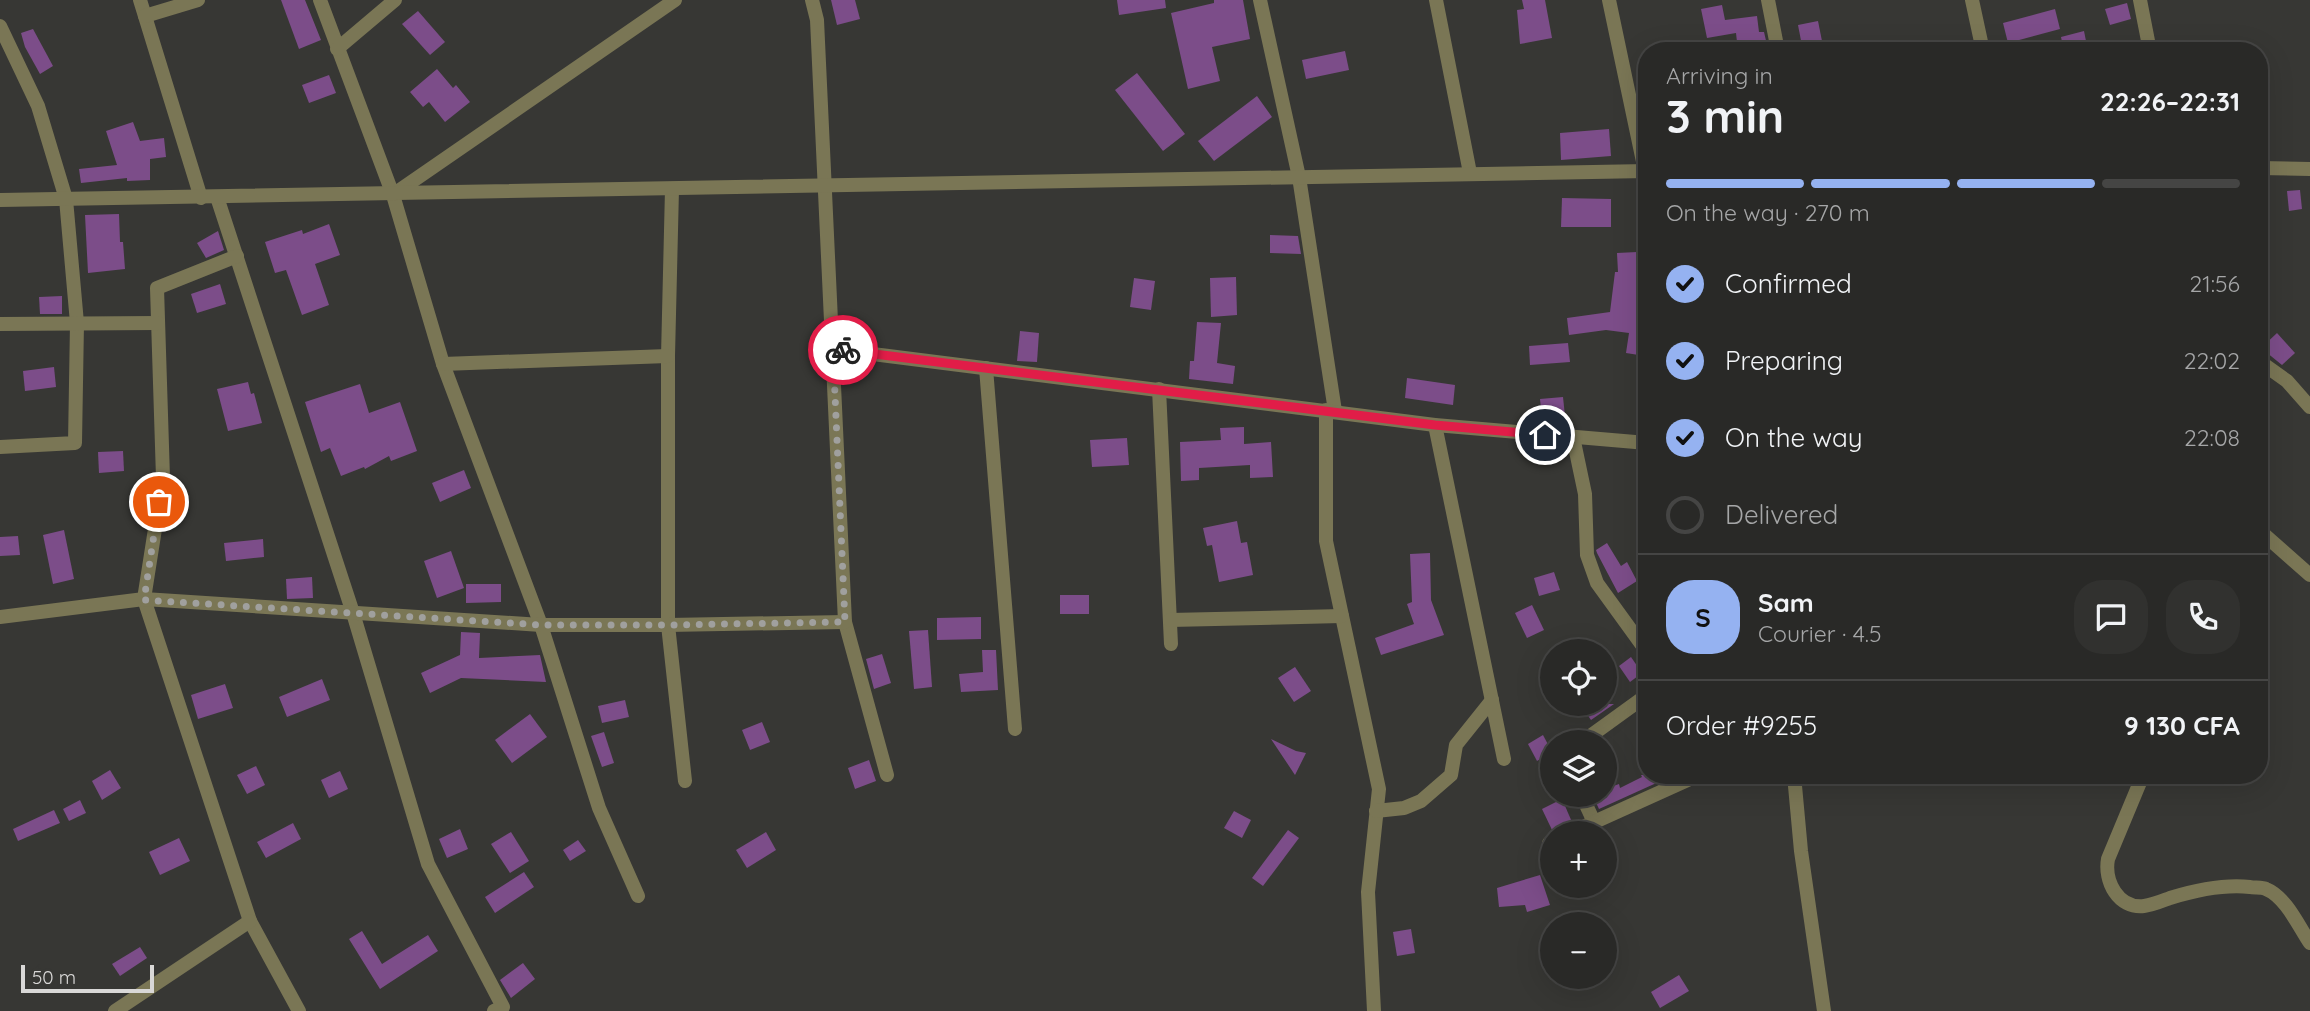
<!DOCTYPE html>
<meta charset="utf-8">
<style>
:root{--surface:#292927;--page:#31312f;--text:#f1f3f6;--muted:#a5a6a7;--line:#454544;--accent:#95b2f1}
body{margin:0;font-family:Quicksand,sans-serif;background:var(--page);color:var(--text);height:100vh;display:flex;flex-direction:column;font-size:26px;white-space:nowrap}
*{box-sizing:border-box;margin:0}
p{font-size:23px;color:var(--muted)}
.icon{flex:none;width:38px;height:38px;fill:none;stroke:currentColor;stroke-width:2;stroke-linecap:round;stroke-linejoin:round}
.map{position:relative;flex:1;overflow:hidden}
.side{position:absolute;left:1638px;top:42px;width:630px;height:742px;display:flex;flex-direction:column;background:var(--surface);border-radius:28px;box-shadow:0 7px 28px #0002,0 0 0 2px var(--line)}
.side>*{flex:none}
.tools{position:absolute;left:1540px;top:639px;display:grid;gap:14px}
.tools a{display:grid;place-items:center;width:77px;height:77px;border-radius:50%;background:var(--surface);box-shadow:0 7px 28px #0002,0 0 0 2px var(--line);font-size:35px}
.scale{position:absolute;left:21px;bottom:18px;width:133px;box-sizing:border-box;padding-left:7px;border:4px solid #d9d8d7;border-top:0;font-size:19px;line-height:24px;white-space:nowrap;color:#d9d8d7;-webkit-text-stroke:5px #373734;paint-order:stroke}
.pin{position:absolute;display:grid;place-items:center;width:60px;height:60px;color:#fff;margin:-30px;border:4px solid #fff;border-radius:50%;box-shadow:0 2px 7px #0007}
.courier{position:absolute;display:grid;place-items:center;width:70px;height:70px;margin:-35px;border:5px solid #e11d48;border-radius:50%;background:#fff;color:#222;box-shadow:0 2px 9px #0007}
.summary em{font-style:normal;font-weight:700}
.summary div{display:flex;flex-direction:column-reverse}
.summary{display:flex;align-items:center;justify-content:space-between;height:119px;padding:0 28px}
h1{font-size:46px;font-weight:700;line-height:52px}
.bar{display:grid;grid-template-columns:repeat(4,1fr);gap:10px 7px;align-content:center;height:84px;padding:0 28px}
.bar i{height:9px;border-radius:5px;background:var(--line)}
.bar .active{background:var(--accent)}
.bar p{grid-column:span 4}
.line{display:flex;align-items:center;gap:18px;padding:0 28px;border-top:2px solid var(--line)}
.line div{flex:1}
.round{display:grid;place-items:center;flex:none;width:74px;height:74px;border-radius:28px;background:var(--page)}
ol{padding:0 28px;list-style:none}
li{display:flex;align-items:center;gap:21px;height:77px}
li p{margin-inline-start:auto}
li .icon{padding:7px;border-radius:50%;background:var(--accent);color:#111;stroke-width:4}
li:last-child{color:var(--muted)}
li i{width:38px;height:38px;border:4px solid var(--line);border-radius:50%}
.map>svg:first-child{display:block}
</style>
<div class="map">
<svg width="2310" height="1011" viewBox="0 0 2310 1011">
<rect width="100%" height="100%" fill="#373734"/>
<g fill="#7c4d89">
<polygon points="281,0 305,0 321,40 299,49"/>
<polygon points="831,0 855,0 860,19 837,25"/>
<polygon points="1117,0 1165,0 1166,8 1119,15"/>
<polygon points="1214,0 1243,0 1250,39 1212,47 1220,81 1188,89 1171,13 1214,3"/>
<polygon points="1522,0 1545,0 1552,38 1520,44 1517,10 1524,9"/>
<polygon points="2127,3 2131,19 2110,25 2105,9"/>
<polygon points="1722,5 1725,20 1757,16 1759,32 1764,32 1768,49 1738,51 1736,33 1707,38 1701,9"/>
<polygon points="2055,9 2060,29 2008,43 2003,23"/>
<polygon points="418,11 445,42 430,55 402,24"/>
<polygon points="1818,21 1824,51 1803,51 1798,25"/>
<polygon points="33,29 53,66 40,74 25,47 21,33"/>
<polygon points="2084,31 2088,51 2064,51 2061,37"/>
<polygon points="1345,51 1349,70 1306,79 1302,60"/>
<polygon points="437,69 453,88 456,85 470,102 445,122 429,102 423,107 410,92"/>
<polygon points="1137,73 1185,134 1163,151 1115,90"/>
<polygon points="329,75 336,93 309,103 302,85"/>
<polygon points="1257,96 1272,117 1214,161 1198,141"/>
<polygon points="133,122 140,141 164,138 166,157 150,159 150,180 127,181 127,178 81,183 79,169 117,165 106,131"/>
<polygon points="1609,129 1611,156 1561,160 1560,133"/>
<polygon points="2300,190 2302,209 2289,211 2287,191"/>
<polygon points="1562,198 1611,199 1611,227 1561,227"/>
<polygon points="119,214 120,242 123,242 125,269 88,273 85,215"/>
<polygon points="329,224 340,255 315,264 329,305 302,315 286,270 275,273 265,242 302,230 303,234"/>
<polygon points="218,231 224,250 206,258 197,243"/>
<polygon points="1270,235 1298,236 1301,254 1270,253"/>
<polygon points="1637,252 1638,275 1647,276 1645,356 1626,353 1629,333 1606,330 1569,335 1567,318 1610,312 1615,272 1618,272 1617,253"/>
<polygon points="1236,277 1237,315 1211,317 1210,278"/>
<polygon points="1134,278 1155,281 1151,310 1130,307"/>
<polygon points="220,284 226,304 197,313 191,294"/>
<polygon points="62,296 62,314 40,314 39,297"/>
<polygon points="1197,322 1221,323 1217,363 1235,366 1233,384 1189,379 1190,361 1194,361"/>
<polygon points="1020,331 1039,333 1037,362 1017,361"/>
<polygon points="2277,333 2295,353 2282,365 2261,348"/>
<polygon points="1568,343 1570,362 1530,365 1529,346"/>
<polygon points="54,367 56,387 25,391 23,371"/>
<polygon points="1407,378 1455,385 1453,405 1405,398"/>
<polygon points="248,382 251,394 254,393 262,423 228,431 217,389"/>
<polygon points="360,384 369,413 400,402 417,451 391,461 389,456 365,469 364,467 341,476 330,448 321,452 305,402"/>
<polygon points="1563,397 1565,416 1542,418 1540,399"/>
<polygon points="1244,427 1244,444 1271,442 1273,477 1250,478 1250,465 1199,468 1199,480 1181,481 1180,442 1221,440 1220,428"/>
<polygon points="1127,438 1129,465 1092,467 1090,440"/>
<polygon points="123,451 124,471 99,473 98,452"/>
<polygon points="464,470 471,488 440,502 432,483"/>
<polygon points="1237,521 1241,543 1247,542 1253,575 1219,582 1212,545 1207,546 1203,528"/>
<polygon points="64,530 74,579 53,584 43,535"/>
<polygon points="18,536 20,555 0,556 0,537"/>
<polygon points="263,539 264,557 226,561 224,543"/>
<polygon points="1607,543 1621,566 1627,562 1637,581 1618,593 1597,553 1596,550"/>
<polygon points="451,551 464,588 437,598 424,561"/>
<polygon points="1430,553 1431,600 1444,635 1381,655 1375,638 1414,624 1407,604 1412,602 1410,554"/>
<polygon points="1554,572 1560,590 1539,596 1534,578"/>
<polygon points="312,577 313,598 287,599 286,579"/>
<polygon points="466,584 501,584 501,602 466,603"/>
<rect x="1060" y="595" width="29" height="19"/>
<polygon points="1532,605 1544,630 1527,638 1515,613"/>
<polygon points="981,617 981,639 937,640 937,618"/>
<polygon points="928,630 932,687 914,689 909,631"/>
<polygon points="461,632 480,633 479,658 540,655 546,682 461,678 430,693 421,673 460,655"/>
<polygon points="982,650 996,650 998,690 961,692 959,674 983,672"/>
<polygon points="882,654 891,683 874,689 866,659"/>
<polygon points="1631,657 1642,673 1630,682 1619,666"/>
<polygon points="1295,667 1311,691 1294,702 1278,678"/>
<polygon points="322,679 330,700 287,717 279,697"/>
<polygon points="225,684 233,708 198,719 191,695"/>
<polygon points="625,700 629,717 602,723 598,706"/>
<polygon points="1580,704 1614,704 1591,720"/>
<polygon points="530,714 547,737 512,763 495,740"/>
<polygon points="762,722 770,742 750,750 742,730"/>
<polygon points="604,732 614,763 602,767 591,736"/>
<polygon points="1543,735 1552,752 1537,761 1528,744"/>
<polygon points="1271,739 1296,751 1306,753 1295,775"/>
<polygon points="869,760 876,781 855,789 848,768"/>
<polygon points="256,766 265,785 247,794 237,775"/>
<polygon points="110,770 121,788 102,800 92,781"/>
<polygon points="340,771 348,789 329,798 321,780"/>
<polygon points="1641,775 1674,775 1599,809 1592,794 1605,794 1605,789 1619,784 1620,788 1642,777"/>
<polygon points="1562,799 1572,822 1556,833 1553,832 1542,809"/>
<polygon points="80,800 86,813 69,821 63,809"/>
<polygon points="54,810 60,823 18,841 13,829"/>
<polygon points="1234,811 1251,820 1242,838 1224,828"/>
<polygon points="293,823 301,839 266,858 257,842"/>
<polygon points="460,829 468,849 447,858 439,839"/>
<polygon points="1288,830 1299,838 1263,886 1252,878"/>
<polygon points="511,832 529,861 510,873 491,844"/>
<polygon points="766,832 776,850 747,868 736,850"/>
<polygon points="179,838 190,861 160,875 149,852"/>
<polygon points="578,840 586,851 570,861 563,850"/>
<polygon points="524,872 534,887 495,913 485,897"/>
<polygon points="1540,875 1550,905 1527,912 1525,905 1499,907 1497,888"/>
<polygon points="1411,929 1415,953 1397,956 1393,932"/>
<polygon points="362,931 382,964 428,935 438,951 380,989 349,939"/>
<polygon points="140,947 147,958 120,976 112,964"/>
<polygon points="523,963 535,979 511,998 500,980"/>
<polygon points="1679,975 1689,991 1660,1008 1651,992"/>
</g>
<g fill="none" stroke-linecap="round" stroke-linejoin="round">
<g stroke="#7a7655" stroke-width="14">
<polyline points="140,0 201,198"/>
<polyline points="320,0 393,195 443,364 541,625 599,808 638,896"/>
<polyline points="812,0 817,20 845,622 887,775"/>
<polyline points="1260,0 1299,177 1335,411"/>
<polyline points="1436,0 1470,173"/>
<polyline points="1609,0 1645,171"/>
<polyline points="1768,0 1778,51"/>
<polyline points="1972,0 1983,51"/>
<polyline points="2140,0 2150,51"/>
<polyline points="145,16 198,0"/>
<polyline points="0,26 38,106 66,199 77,323 75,443 0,447"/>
<polyline points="337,49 395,0"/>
<polyline points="2259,168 2310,169"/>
<polyline points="672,189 668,356 668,625 685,781"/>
<polyline points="394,194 675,0"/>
<polyline points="217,197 353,613 428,864 503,1007 494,1011"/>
<polyline points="0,200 1647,171"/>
<polyline points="237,256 157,288 163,478 144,599 250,921 299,1011"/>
<polyline points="0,324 158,323"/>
<polyline points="833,349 1435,425 1647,443"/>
<polyline points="2259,361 2287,381 2310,407"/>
<polyline points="443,364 668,356"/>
<polyline points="986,368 1015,729"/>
<polyline points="1159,389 1171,644"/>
<polyline points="1326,410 1326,541 1379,789 1368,892 1374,1011"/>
<polyline points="1435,425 1504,759"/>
<polyline points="1573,437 1585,494 1587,555 1597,583 1647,652"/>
<polyline points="2259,530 2310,575"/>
<polyline points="0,617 144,599 541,625 668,625 845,622"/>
<polyline points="1170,620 1342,616"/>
<polyline points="1582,742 1647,695"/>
<polyline points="1794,775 1801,851 1824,1011"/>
<path d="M 2143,775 L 2108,859 C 2104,881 2118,909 2144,906 C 2153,905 2162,901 2170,898 C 2196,890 2223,884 2250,887 C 2254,888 2262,887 2266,889 C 2286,897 2299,927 2310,943"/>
<polyline points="1581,794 1594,822"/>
<polyline points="1376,811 1404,808 1421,801 1451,775 1456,745 1492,700"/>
<polyline points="1570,833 1694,777 1693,775"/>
<polyline points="1549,843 1552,841"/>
<polyline points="115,1011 250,921"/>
</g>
</g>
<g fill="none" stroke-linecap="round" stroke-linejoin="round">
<polyline stroke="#a0a09e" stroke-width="7" stroke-dasharray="0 12.6" points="159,502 144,600 541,625 668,625 845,622 833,349 843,350"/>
<polyline stroke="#e11d48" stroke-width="9" points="843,350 1435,425 1545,435"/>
</g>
</svg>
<div class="tools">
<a><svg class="icon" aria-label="locate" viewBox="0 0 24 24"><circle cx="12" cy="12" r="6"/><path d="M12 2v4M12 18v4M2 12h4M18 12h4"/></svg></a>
<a><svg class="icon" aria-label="layers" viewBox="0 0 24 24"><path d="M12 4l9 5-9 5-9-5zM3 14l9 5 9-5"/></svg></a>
<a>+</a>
<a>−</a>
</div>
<div class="scale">50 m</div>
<div class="pin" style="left:159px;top:502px;background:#ea580c"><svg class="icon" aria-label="bag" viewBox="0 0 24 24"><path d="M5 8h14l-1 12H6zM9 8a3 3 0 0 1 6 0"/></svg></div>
<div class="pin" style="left:1545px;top:435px;background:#1f2937"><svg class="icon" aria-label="home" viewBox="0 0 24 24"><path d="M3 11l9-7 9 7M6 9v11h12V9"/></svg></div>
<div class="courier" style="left:843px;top:350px"><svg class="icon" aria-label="bike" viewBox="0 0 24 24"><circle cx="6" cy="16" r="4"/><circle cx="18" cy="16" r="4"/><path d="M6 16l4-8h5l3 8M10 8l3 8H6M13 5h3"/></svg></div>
<section class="side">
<div class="summary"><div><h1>3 min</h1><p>Arriving in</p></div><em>22:26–22:31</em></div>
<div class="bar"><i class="active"></i><i class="active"></i><i class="active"></i><i></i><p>On the way · 270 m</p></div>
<ol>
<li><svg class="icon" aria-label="check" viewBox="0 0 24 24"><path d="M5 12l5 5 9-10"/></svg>Confirmed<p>21:56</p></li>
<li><svg class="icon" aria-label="check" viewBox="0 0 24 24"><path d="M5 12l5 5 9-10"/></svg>Preparing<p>22:02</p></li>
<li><svg class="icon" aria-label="check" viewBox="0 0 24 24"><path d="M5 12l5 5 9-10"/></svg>On the way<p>22:08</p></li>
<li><i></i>Delivered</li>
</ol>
<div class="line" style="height:126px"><b class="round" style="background:var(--accent);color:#111">S</b><div><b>Sam</b><p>Courier · 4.5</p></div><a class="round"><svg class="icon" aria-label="chat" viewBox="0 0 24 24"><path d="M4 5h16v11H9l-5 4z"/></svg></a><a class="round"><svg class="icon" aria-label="phone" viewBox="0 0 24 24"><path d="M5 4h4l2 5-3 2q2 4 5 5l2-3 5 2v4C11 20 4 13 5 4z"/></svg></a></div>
<div class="line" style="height:91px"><div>Order #9255</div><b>9 130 CFA</b></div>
</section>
</div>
